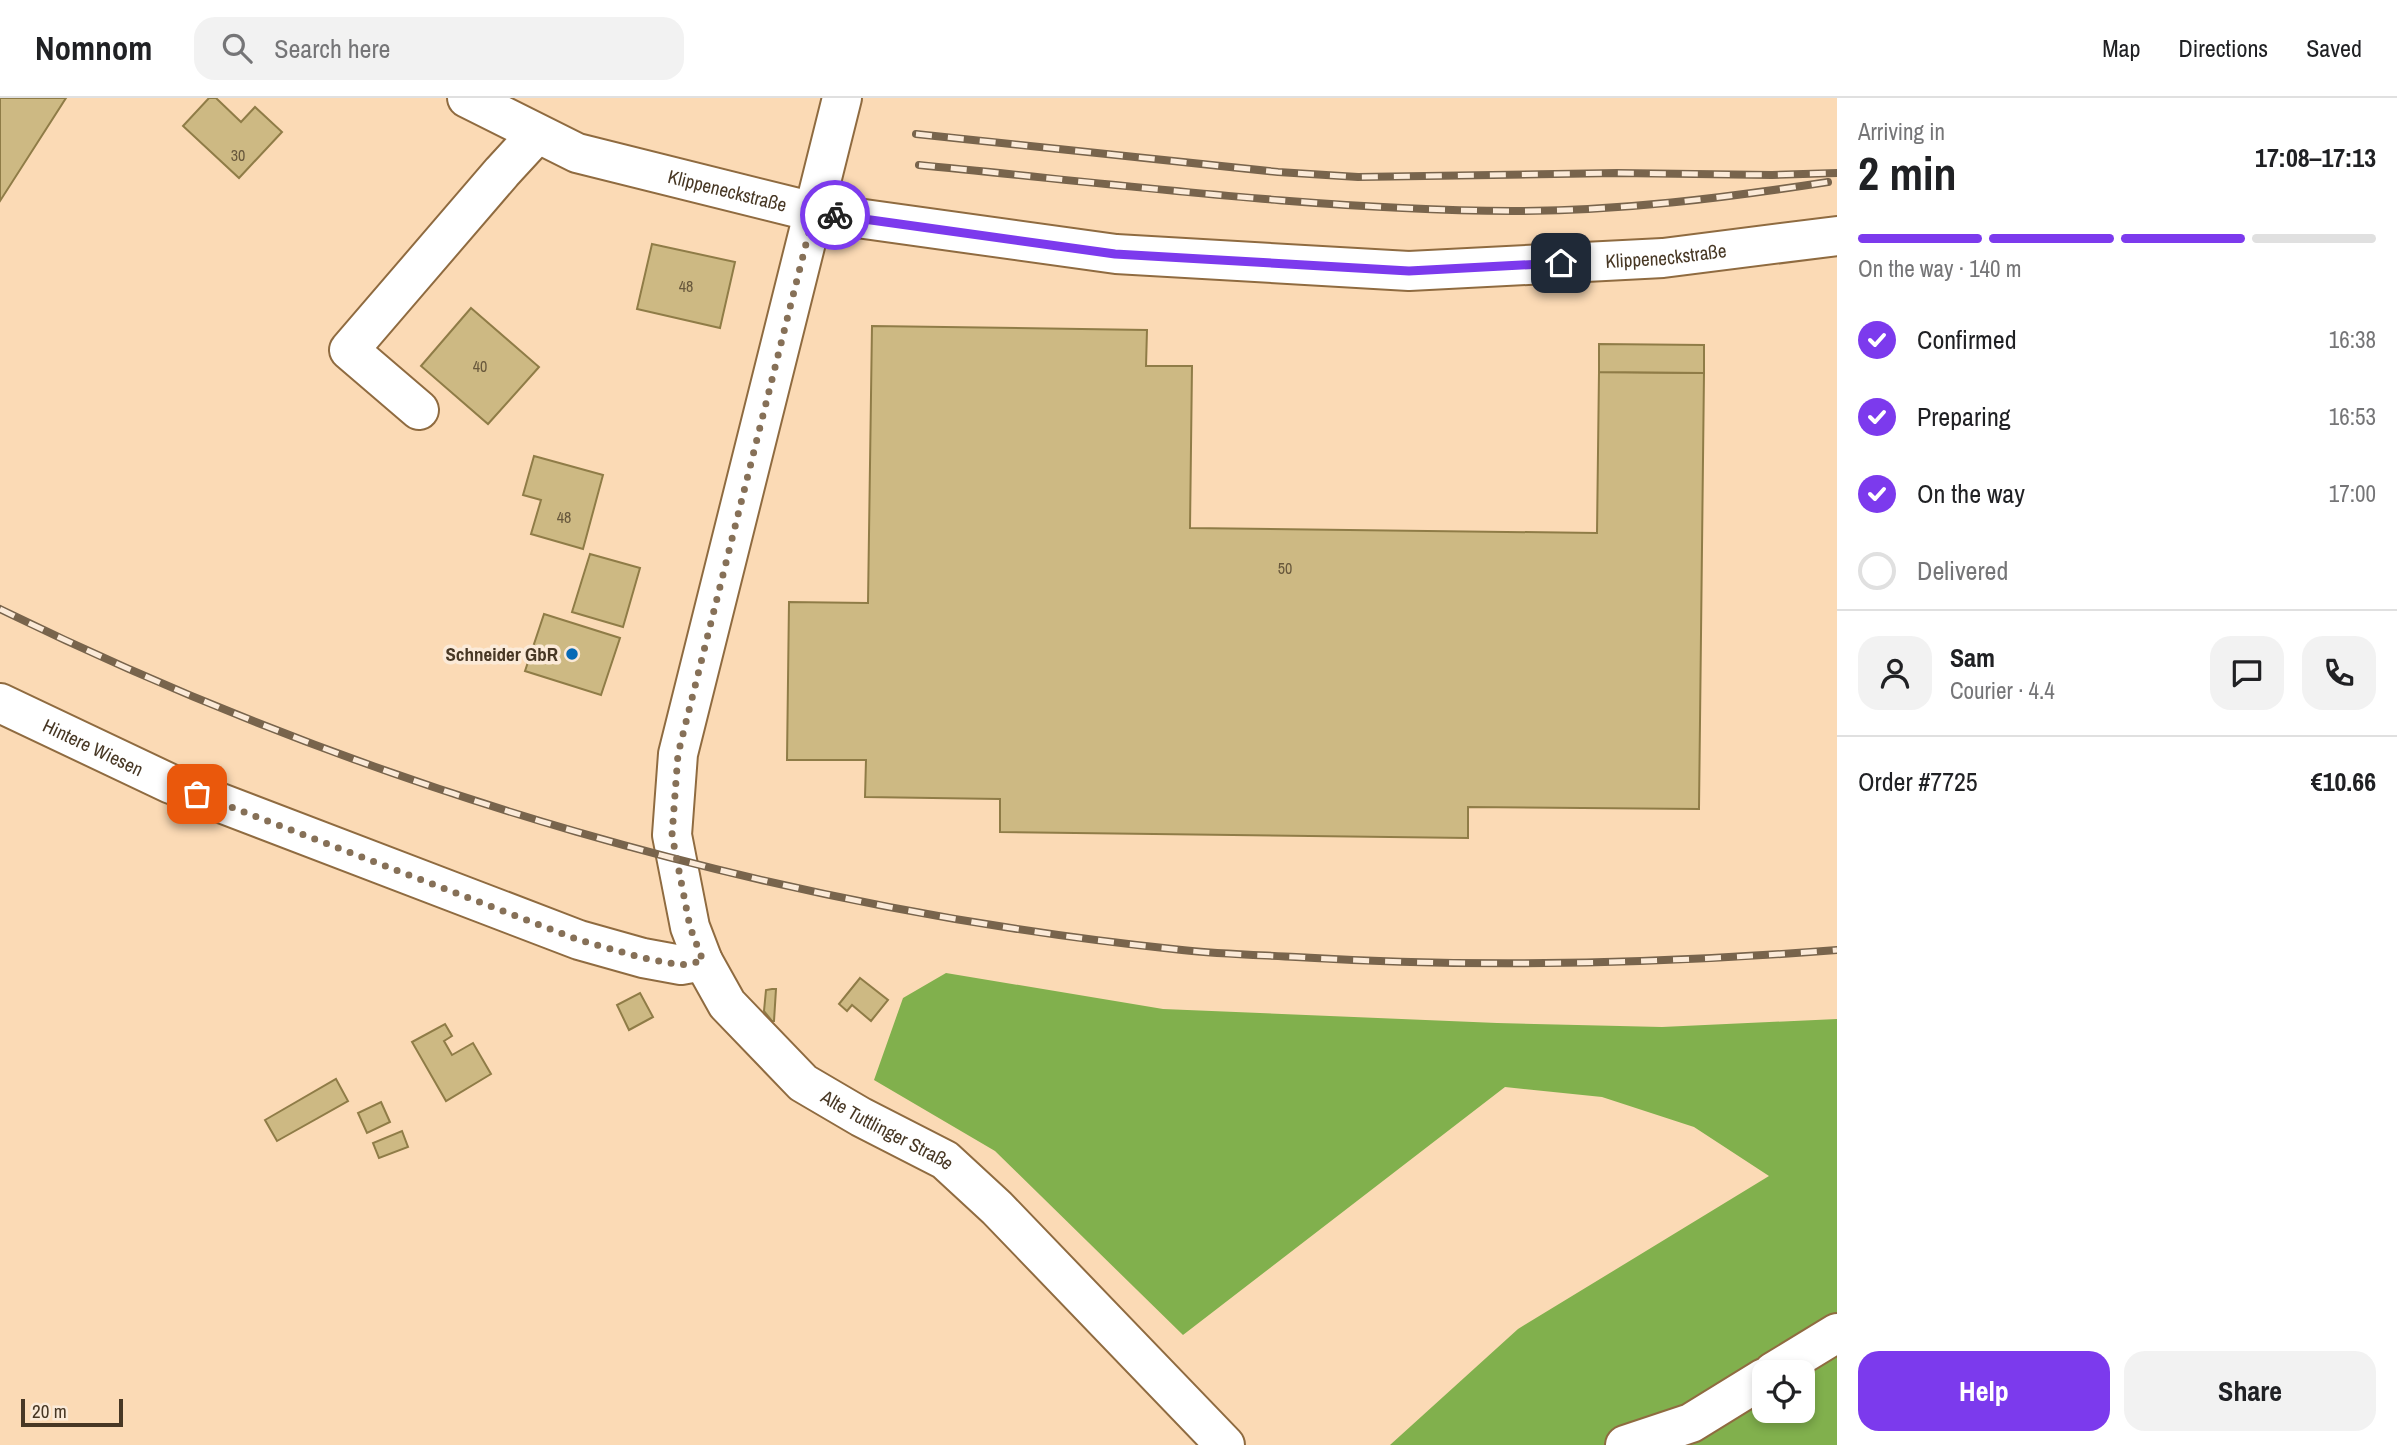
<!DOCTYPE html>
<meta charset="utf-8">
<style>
:root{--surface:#fff;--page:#f2f2f2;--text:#202124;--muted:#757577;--line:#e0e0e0;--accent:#7c3aed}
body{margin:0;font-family:"Archivo Narrow",sans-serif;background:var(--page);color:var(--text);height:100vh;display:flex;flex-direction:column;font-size:26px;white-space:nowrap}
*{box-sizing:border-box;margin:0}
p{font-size:23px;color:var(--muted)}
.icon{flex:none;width:38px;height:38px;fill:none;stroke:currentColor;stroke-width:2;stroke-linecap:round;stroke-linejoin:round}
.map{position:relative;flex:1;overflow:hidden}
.sheet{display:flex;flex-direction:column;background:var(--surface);width:560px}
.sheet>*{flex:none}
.buttons{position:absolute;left:1752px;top:1262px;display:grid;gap:14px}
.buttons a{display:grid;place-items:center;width:63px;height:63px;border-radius:14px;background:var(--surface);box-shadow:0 4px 10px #0003;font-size:35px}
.scale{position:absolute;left:21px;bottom:18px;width:102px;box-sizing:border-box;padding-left:7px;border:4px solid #473724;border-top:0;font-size:19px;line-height:24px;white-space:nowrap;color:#473724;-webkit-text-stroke:5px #fbead8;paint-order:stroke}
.pin{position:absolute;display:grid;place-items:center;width:60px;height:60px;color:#fff;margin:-30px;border-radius:14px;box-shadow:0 4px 10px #0006}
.courier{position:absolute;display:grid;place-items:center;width:70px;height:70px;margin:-35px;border:5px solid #7c3aed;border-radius:50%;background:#fff;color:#222;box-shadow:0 2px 9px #0007}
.head em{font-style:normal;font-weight:800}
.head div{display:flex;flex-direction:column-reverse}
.head{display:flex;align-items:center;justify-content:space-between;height:119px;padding:0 21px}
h1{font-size:46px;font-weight:800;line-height:52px}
.bar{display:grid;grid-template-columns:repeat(4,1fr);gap:10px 7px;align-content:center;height:84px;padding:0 21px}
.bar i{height:9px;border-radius:5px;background:var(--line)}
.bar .current{background:var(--accent)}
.bar p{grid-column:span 4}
.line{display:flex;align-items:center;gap:18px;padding:0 21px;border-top:2px solid var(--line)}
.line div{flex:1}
.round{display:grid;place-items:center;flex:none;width:74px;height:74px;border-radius:21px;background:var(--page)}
ol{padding:0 21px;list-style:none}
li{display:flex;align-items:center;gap:21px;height:77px}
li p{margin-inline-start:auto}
li .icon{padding:7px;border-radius:50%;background:var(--accent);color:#fff;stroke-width:4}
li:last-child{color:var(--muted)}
li i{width:38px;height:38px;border:4px solid var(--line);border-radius:50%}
.button{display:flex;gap:14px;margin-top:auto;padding:14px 21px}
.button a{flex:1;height:80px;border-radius:21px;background:var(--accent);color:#fff;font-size:28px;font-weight:800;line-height:80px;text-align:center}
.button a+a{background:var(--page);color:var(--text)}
header{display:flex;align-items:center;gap:42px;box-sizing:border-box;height:98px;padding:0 35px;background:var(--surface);border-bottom:2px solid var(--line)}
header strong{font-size:33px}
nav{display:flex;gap:38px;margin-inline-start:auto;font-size:24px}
.search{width:490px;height:63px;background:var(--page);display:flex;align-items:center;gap:18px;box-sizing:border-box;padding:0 24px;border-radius:21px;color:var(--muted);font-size:26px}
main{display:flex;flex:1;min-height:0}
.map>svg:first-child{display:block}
</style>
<header>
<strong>Nomnom</strong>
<div class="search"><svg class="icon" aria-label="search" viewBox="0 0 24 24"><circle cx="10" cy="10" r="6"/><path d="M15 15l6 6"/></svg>Search here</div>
<nav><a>Map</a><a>Directions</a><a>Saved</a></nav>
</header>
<main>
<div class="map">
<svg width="1837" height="1347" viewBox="0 0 1837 1347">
<rect width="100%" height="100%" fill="#fbdab5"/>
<path fill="#81b04d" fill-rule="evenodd" d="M 946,875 L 1163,911 L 1497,925 L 1662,929 L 1837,921 L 1837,1347 L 1390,1347 L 1518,1231 L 1769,1078 L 1694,1029 L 1602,999 L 1505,989 L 1183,1237 L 995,1053 L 874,982 L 903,900 ZM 1764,1274 L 1802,1274 L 1802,1312 L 1764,1312 Z"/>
<g fill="#cdb983" stroke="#8f7c47" stroke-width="2">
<polygon points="0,0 66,0 0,103"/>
<polygon points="209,0 216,0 241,24 255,9 282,34 239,80 183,28"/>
<polygon points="652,146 735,164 720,230 637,211"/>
<polygon points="471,210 539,269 488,326 421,268"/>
<polygon points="872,228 1147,232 1146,268 1192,268 1190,430 1597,435 1599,274 1704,275 1699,711 1468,709 1468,740 1000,734 1000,701 865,699 866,662 787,662 789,504 868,505"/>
<polygon points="1599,246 1704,247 1704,275 1599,274"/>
<polygon points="534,358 603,377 583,451 531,436 541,402 523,397"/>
<polygon points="590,456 640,470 623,529 572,514"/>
<polygon points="544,516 620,540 601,597 525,573"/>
<polygon points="860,880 888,902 871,923 852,907 847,913 839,906"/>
<polygon points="772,891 776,891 774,923 772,923 764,913 766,892"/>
<polygon points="640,895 653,919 629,932 617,907"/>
<polygon points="445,926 452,938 444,943 452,957 473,945 491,976 446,1003 412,944"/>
<polygon points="336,981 348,1003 277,1043 265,1022"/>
<polygon points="381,1004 390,1024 367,1035 358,1015"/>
<polygon points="402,1033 408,1049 379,1060 373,1045"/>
</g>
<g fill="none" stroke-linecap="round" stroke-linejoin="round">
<g stroke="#8f6b40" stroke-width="42">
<g id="minor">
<path id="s1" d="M 467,0 L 577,55 L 814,114 L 1116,156 L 1409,173 L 1663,160 L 1837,138"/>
<path id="s2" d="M 842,0 L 678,656 L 672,737 L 690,829 L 703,863 L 727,906 L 803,985 L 861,1019 L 945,1062 L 997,1110 L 1225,1347"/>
<polyline points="419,312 349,252 502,74 537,36"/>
<path id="s3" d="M 0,605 L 171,686 L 579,842 L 643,860 L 681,867 L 703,863"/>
<polyline points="1773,1274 1837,1235"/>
<polyline points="1625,1347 1691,1325 1764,1280"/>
</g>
</g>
<use href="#minor" stroke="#fff" stroke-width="38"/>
<g stroke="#78644c" stroke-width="8">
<g id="rail">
<polyline points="916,36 1278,74 1358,79 1617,75 1772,77 1837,75"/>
<path d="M 919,67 C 1116,86 1315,112 1513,113 C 1619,113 1724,100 1828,84"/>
<path d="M 0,511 C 370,692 772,810 1182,852 C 1219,856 1258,857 1296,859 C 1476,870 1657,866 1837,852"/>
</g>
</g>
<use href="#rail" stroke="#fbead8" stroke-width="5" stroke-dasharray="16" stroke-linecap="butt"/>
</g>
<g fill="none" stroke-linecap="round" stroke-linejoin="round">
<polyline stroke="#867057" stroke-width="7" stroke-dasharray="0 12.6" points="197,696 579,842 643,860 681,867 703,863 690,829 672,737 678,656 814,114 835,117"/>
<polyline stroke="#7c3aed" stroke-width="9" points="835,117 1115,156 1409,173 1561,165"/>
</g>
<circle fill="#076ab6" stroke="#fbead8" stroke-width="2.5" cx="572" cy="556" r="7"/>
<g text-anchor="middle" stroke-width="7" stroke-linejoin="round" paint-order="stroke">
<g font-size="16" fill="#68583c">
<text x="238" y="63">30</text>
<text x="686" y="194">48</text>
<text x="480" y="274">40</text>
<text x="564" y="425">48</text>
<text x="1285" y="476">50</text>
</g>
<g font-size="19" fill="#473724" stroke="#fbead8">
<text dy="7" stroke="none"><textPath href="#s1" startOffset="278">Klippeneckstraße</textPath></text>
<text dy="7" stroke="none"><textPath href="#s1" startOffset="1223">Klippeneckstraße</textPath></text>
<text dy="7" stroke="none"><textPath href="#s3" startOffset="103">Hintere Wiesen</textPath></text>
<text dy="7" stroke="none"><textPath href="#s2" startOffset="1143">Alte Tuttlinger Straße</textPath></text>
</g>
<g font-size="19" font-weight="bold" fill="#473724" stroke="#fbead8" text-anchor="end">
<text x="558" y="563">Schneider GbR</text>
</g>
</g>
</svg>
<div class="buttons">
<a><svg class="icon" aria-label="locate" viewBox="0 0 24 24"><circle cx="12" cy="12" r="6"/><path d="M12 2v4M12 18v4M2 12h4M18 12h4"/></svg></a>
</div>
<div class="scale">20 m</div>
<div class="pin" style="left:197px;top:696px;background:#ea580c"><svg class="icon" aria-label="bag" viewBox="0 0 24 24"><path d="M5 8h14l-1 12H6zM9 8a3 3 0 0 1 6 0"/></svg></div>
<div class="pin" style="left:1561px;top:165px;background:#1f2937"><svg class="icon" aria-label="home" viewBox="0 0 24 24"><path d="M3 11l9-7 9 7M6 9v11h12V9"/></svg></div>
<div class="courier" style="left:835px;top:117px"><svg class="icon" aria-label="bike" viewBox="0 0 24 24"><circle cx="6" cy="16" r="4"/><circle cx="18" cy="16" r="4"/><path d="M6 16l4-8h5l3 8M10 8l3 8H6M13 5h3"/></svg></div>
</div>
<section class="sheet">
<div class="head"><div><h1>2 min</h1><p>Arriving in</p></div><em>17:08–17:13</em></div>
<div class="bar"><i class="current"></i><i class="current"></i><i class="current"></i><i></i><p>On the way · 140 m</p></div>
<ol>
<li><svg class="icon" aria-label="check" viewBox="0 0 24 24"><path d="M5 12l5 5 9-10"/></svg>Confirmed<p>16:38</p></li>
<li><svg class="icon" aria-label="check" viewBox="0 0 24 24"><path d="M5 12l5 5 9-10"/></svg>Preparing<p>16:53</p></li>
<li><svg class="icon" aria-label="check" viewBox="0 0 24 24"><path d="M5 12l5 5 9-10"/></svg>On the way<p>17:00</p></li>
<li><i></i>Delivered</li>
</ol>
<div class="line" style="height:126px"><a class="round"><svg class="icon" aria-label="person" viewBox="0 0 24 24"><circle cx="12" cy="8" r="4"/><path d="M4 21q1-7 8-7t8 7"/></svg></a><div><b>Sam</b><p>Courier · 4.4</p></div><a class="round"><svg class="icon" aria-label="chat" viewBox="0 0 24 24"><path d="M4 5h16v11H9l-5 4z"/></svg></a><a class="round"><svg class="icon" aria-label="phone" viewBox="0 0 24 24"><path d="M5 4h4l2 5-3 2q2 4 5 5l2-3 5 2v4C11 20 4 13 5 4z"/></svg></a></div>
<div class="line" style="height:91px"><div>Order #7725</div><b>€10.66</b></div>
<div class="button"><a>Help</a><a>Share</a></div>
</section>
</main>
